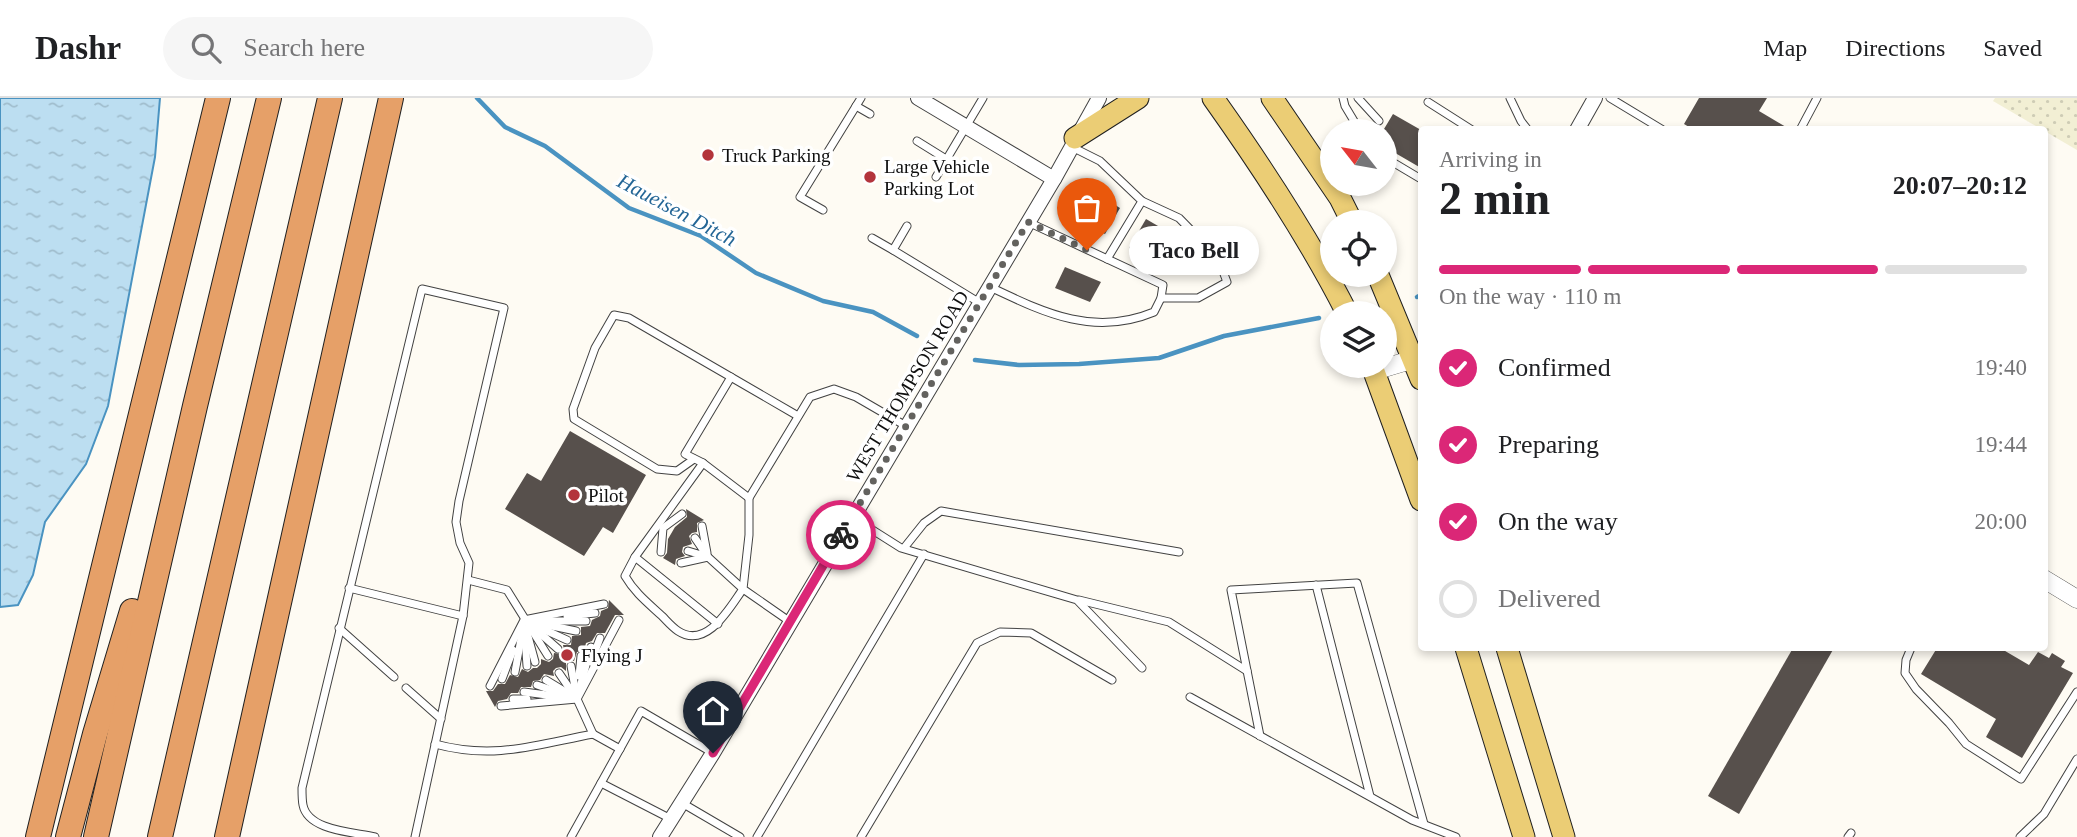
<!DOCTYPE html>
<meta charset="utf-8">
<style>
:root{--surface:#fff;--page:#f6f6f6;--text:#202124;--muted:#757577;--line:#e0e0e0;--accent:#db2777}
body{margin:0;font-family:Georgia,serif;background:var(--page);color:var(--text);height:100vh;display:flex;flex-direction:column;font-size:26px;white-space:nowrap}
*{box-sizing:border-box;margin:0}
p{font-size:23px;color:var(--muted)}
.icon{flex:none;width:38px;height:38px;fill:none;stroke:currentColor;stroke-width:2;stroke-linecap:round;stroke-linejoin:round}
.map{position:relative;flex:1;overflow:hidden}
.drawer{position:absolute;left:1418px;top:28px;width:630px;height:525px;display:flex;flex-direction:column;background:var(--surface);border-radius:7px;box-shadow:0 4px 10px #0003}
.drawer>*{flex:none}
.needle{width:46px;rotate:301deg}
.controls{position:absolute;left:1320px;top:21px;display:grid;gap:14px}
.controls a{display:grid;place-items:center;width:77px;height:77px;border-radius:50%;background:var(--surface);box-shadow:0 4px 10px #0003;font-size:35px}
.pin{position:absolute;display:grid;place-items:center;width:60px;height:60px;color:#fff;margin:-72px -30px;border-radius:50% 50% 50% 0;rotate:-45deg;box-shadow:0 0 7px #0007}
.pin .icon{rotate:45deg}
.courier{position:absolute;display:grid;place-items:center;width:70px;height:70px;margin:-35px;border:5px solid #db2777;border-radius:50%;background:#fff;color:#222;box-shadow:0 2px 9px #0007}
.bubble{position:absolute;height:49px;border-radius:24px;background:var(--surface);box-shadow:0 4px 10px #0003;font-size:23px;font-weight:700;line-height:49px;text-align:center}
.head em{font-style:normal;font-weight:700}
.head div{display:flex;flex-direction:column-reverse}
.head{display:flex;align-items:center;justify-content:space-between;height:119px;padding:0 21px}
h1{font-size:46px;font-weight:700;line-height:52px}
.bar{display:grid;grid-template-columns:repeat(4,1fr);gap:10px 7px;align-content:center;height:84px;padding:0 21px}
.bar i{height:9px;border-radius:5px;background:var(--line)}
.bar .on{background:var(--accent)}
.bar p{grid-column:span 4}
ol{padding:0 21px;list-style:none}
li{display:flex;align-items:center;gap:21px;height:77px}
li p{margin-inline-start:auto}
li .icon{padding:7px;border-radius:50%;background:var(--accent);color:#fff;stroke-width:4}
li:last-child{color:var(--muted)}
li i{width:38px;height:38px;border:4px solid var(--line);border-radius:50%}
header{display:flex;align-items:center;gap:42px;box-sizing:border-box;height:98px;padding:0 35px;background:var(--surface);border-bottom:2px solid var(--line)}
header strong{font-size:33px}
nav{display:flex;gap:38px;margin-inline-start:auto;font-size:24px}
.search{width:490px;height:63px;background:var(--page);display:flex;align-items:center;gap:18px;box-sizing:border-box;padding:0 24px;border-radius:38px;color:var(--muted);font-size:26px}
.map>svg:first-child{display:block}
</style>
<header>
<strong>Dashr</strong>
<div class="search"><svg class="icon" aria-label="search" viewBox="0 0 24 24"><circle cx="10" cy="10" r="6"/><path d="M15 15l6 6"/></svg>Search here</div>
<nav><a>Map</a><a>Directions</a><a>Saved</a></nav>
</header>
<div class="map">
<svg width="2077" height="739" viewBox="0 0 2077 739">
<defs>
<pattern id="farmland-dots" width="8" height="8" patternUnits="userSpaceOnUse" patternTransform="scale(1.75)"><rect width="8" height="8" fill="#f2efd4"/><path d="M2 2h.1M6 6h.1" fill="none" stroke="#ceccb5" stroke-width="1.8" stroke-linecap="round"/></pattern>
<pattern id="water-ripples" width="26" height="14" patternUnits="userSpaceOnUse" patternTransform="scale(1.75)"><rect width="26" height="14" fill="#bcdef1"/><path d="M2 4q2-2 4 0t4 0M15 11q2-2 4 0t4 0" fill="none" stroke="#a0bdcd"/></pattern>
</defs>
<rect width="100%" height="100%" fill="#fefbf3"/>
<polygon fill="url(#farmland-dots)" points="1995,0 2077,0 2077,52 1993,3"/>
<polygon fill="url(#water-ripples)" stroke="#4a93c1" stroke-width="2" points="0,0 160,0 155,59 108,308 86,366 45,424 33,477 18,507 0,509"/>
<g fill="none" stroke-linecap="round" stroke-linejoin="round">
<g stroke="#4a93c1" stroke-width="4.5">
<polyline points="477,0 505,29 545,48 629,110 701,138 756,175 823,203 873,214 917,238"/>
<polyline points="1417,199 1421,197"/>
<polyline points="975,262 1019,267 1079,266 1159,260 1224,238 1319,220"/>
</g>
</g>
<g fill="#57504c">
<polygon points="1699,0 1767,0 1759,13 1791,32 1694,32 1684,26"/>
<polygon points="1393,16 1421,32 1421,70 1390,52 1394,45 1384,39 1384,31"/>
<polygon points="1094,94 1120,110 1105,136 1078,121"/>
<polygon points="1146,121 1177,139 1160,169 1129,150"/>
<polygon points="1065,169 1101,184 1090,204 1055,190"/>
<polygon points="570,333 646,377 613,435 603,429 584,458 505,411 527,375 541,383"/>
<polygon points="686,411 704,422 697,425 697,434 692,435 689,438 692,446 683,449 682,454 685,458 676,461 675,467 663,460 667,455 668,441 675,429 687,419"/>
<polygon points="609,502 624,517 615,517 605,535 597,535 592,543 586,545 584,553 577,554 574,563 569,562 566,565 566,573 561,569 556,570 553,573 554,578 544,576 540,582 533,583 531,589 521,589 518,595 511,595 507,601 498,603 495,609 486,593 493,593 498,586 505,586 510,577 518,579 522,571 528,574 533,570 537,570 541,566 541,561 549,564 553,561 554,555 562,556 564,552 563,547 571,547 572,538 581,537 581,529 590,528 592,522 600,518 601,513 608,510"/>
<polygon points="1793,550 1834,550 1739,716 1708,698"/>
<polygon points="1937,550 2000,550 2029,567 2038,554 2049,560 2052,555 2065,563 2061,569 2073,575 2022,660 1986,639 1996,621 1921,576"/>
</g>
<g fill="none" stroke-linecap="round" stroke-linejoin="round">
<g stroke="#424242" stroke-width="9">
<g id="service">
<polyline points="1343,0 1345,8 1360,33"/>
<polyline points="1358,0 1379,23"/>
<polyline points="1510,0 1521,23 1528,32"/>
<polyline points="1610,0 1663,32"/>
<polyline points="1428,4 1472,32"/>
<polyline points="856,8 870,16"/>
<polyline points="1800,32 1817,0"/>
<polyline points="917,43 946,61"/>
<polyline points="1072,49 1100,63 1142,103 1107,161"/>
<polyline points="1384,59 1421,81"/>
<polyline points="936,79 983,0"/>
<polyline points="1142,103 1179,120 1218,160 1227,184 1198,200 1161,200"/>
<polyline points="823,112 800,99 861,0"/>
<polyline points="907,128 893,152 980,205"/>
<polyline points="872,140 893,152"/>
<path d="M 990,189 C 1045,215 1094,239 1154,214 L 1161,200 L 1163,187 L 1028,124"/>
<polyline points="731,279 685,356 703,365 749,400"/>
<polyline points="694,361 677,373 657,371 574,321 573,311 595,250 614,217 629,220 798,318"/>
<polyline points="852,419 901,450 1077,502 1142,570"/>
<polyline points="702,428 707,455"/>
<polyline points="904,450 924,425 941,413 1179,454"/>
<polyline points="688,453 708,459 695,440"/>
<polyline points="661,454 663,430 682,416"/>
<polyline points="635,459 718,526"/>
<path d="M 681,465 L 708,459 L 743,491 C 730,509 707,552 678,533 C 672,529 667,523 662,518 C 648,505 635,495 625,478 L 635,459 L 703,365"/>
<polyline points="468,482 507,492 548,558"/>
<polyline points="1316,487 1370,698"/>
<polyline points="349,490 463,518"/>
<polyline points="1079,502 1169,524 1247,573"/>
<polyline points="567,518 595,515"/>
<polyline points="528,523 576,533"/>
<polyline points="542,523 586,523"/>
<polyline points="789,523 743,491 749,437 749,400 810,299 834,291 856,299 906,328"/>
<polyline points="536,528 567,542"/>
<polyline points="533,529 558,551"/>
<polyline points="339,530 394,579"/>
<polyline points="526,531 535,564"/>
<polyline points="525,540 527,568"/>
<polyline points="1911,550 1906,562 1905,575 1916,591 1949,625 1966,646 2021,681 2077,594"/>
<polyline points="591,564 600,540"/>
<polyline points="571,568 577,600"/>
<polyline points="515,574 523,530"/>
<polyline points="559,575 574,597"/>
<polyline points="579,578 581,558"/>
<polyline points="502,581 513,552"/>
<polyline points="546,582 574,599"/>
<polyline points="537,587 560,595"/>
<polyline points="490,588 524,522 604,506"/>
<polyline points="580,589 591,549"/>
<polyline points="406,590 441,621"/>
<polyline points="1190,599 1412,722 1456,739"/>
<polyline points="513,601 527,601"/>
<polyline points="501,608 577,601 524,594"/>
<polyline points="593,636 577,601 619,522"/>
<polyline points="1260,638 1231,492 1357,485 1424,726"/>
<path d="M 435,646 C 494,662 535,647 593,636 L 620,651"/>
<polyline points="601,685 671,721"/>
<polyline points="682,705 740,739"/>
<path d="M 375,739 C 354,734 308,733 303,707 C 302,702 302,695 302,690 L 422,191 L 504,210 L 459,403 L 456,424 L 460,445 L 469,465 L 463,518 L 415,739"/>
<polyline points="571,739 641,613 713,655"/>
<polyline points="757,739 924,456"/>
<polyline points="861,739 977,545 1000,534 1031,535 1112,582"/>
<polyline points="1848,739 1851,735"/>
<polyline points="2020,739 2044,716 2077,661"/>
</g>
</g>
<g stroke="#424242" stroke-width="16">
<g id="minor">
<polyline points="918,0 1054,81"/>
<polyline points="1577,32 1595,0"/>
<polyline points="660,739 713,655 1054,81 1099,0"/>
</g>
</g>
<g stroke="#424242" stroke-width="19">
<g id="tertiary">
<polyline points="1374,273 1421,259"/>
<polyline points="2044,481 2077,501"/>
</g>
</g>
<g stroke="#202020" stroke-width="23">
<g id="primary">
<path d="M 1213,0 C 1262,69 1309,140 1347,215"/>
<polyline points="1272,0 1340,100 1352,124"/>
<polyline points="1075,40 1138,0"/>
<polyline points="1378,177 1421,281"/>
<polyline points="1372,268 1421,402"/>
<polyline points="1466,550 1524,739"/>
<polyline points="1507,550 1564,739"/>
</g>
</g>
<g stroke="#202020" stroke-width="26">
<g id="motorway">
<polyline points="38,739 218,0"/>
<polyline points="68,739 95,636 132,513"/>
<polyline points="96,739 195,308 269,0"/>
<polyline points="160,739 330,0"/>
<polyline points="227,739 391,0"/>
</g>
</g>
<use href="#service" stroke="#fff" stroke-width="7"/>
<use href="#minor" stroke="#fff" stroke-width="14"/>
<use href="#tertiary" stroke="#fff" stroke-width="18"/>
<use href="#primary" stroke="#ebcd75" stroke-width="21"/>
<use href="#motorway" stroke="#e6a068" stroke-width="24"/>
</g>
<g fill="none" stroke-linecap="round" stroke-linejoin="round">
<polyline stroke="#63625f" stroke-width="7" stroke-dasharray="0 12.6" points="841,437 1028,124 1087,152"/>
<polyline stroke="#db2777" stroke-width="9" points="713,655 841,437"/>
</g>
<g fill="#b3343c" stroke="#fff" stroke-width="2.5">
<circle cx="708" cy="57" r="7"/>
<circle cx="870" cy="79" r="7"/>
<circle cx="574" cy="397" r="7"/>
<circle cx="567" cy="557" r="7"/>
</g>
<g text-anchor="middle" stroke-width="7" stroke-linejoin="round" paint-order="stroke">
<g font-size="19" fill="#0f0f0f" stroke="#fff" text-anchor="start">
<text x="722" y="64">Truck Parking</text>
<text x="884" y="75">Large Vehicle<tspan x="884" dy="22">Parking Lot</tspan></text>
<text x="588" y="404">Pilot</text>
<text x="581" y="564">Flying J</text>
</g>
<g font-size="19" fill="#0f0f0f" stroke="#fff">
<text transform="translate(907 288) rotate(-59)" y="7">WEST THOMPSON ROAD</text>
</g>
<g font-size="21" font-style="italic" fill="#246696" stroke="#fff">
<text transform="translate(677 112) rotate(28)" y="7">Haueisen Ditch</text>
</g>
</g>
</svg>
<div class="controls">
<a><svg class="needle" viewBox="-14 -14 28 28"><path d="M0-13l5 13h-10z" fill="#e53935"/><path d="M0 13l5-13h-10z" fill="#757577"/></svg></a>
<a><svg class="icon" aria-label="locate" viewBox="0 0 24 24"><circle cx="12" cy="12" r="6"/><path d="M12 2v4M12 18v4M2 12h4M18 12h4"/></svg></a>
<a><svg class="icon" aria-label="layers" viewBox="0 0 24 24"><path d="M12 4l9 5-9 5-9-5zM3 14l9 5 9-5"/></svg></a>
</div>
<div class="pin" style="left:1087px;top:152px;background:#ea580c"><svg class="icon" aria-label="bag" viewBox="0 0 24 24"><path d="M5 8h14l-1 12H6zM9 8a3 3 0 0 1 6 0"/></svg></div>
<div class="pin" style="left:713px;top:655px;background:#1f2937"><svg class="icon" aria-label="home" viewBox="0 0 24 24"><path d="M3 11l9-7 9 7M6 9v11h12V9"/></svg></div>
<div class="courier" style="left:841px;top:437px"><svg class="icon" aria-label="bike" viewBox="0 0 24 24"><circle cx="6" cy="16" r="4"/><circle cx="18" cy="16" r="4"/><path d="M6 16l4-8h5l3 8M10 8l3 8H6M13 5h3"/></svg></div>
<div class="bubble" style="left:1129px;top:128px;width:130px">Taco Bell</div>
<section class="drawer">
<div class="head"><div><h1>2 min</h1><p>Arriving in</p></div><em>20:07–20:12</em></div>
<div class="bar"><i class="on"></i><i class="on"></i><i class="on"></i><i></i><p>On the way · 110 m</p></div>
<ol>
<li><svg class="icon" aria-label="check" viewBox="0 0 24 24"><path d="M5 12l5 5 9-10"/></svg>Confirmed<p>19:40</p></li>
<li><svg class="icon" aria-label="check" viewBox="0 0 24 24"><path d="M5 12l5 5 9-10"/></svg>Preparing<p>19:44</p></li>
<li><svg class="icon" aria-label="check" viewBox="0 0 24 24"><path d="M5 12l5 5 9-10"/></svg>On the way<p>20:00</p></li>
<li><i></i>Delivered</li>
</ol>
</section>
</div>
